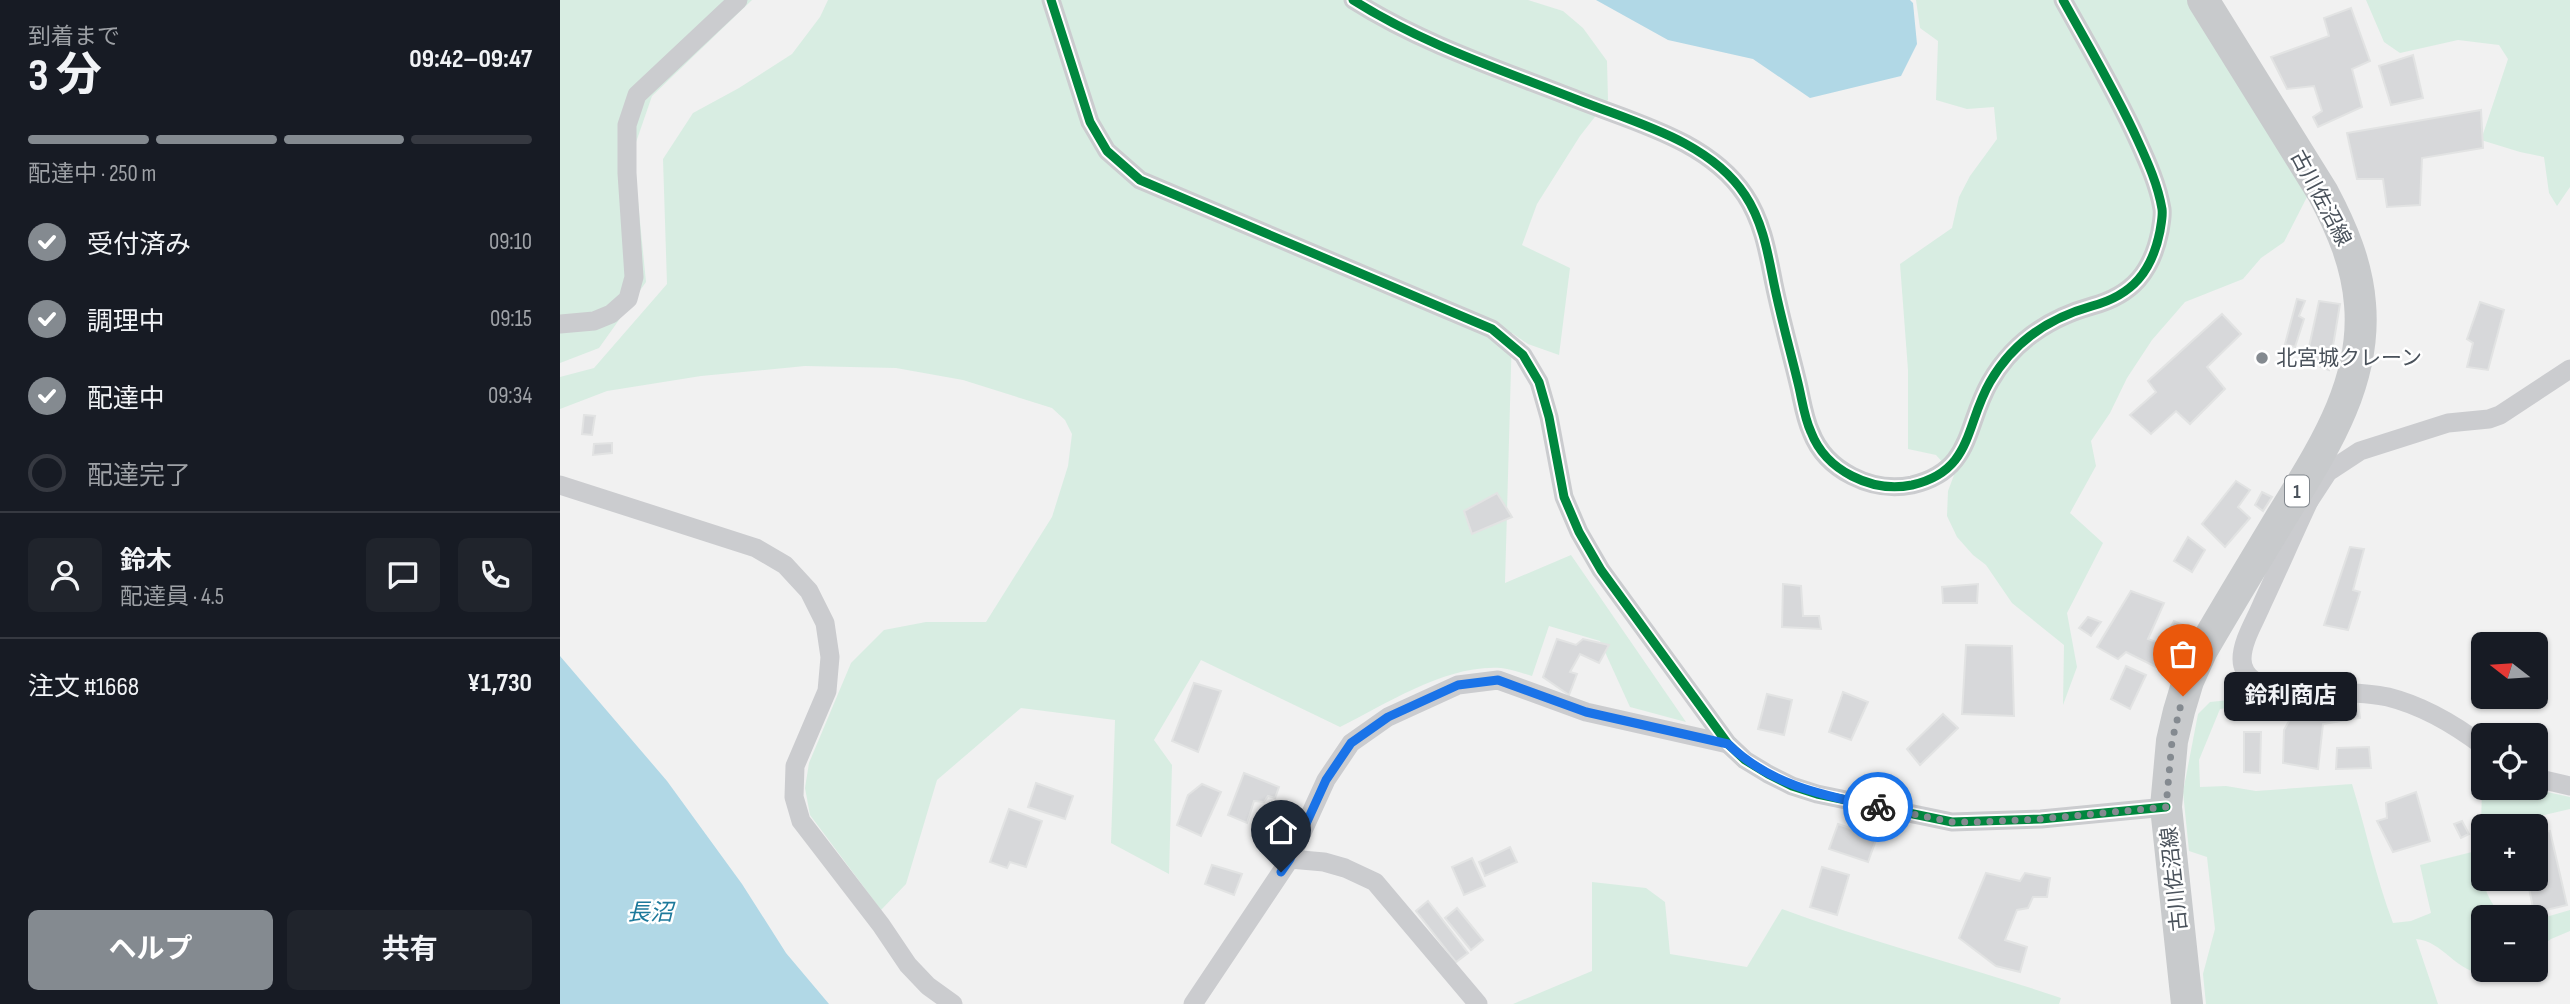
<!DOCTYPE html>
<html lang="ja">
<meta charset="utf-8">
<style>
:root{--surface:#171b24;--page:#20242c;--text:#f1f3f6;--muted:#9ea1a6;--line:#363941;--accent:#848a90}
body{margin:0;font-family:"Sofia Sans Condensed","Noto Sans JP",sans-serif;background:var(--page);color:var(--text);height:100vh;display:flex;flex-direction:column;font-size:26px;white-space:nowrap}
*{box-sizing:border-box;margin:0}
p{font-size:23px;color:var(--muted)}
.icon{flex:none;width:38px;height:38px;fill:none;stroke:currentColor;stroke-width:2;stroke-linecap:round;stroke-linejoin:round}
.map{position:relative;flex:1;overflow:hidden}
.details{display:flex;flex-direction:column;background:var(--surface);width:560px}
.details>*{flex:none}
.needle{width:46px;rotate:287deg}
.tools{position:absolute;left:1911px;top:632px;display:grid;gap:14px}
.tools a{display:grid;place-items:center;width:77px;height:77px;border-radius:10px;background:var(--surface);box-shadow:0 2px 5px #0004;font-size:35px}
.pin{position:absolute;display:grid;place-items:center;width:60px;height:60px;color:#fff;margin:-72px -30px;border-radius:50% 50% 50% 0;rotate:-45deg;box-shadow:0 0 7px #0007}
.pin .icon{rotate:45deg}
.courier{position:absolute;display:grid;place-items:center;width:70px;height:70px;margin:-35px;border:5px solid #1a73e8;border-radius:50%;background:#fff;color:#222;box-shadow:0 2px 9px #0007}
.bubble{position:absolute;height:49px;border-radius:10px;background:var(--surface);box-shadow:0 2px 5px #0004;font-size:23px;font-weight:700;line-height:49px;text-align:center}
.head em{font-style:normal;font-weight:700}
.head div{display:flex;flex-direction:column-reverse}
.head{display:flex;align-items:center;justify-content:space-between;height:119px;padding:0 28px}
h1{font-size:46px;font-weight:700;line-height:52px}
.bar{display:grid;grid-template-columns:repeat(4,1fr);gap:10px 7px;align-content:center;height:84px;padding:0 28px}
.bar i{height:9px;border-radius:5px;background:var(--line)}
.bar .active{background:var(--accent)}
.bar p{grid-column:span 4}
.line{display:flex;align-items:center;gap:18px;padding:0 28px;border-top:2px solid var(--line)}
.line div{flex:1}
.round{display:grid;place-items:center;flex:none;width:74px;height:74px;border-radius:10px;background:var(--page)}
ol{padding:0 28px;list-style:none}
li{display:flex;align-items:center;gap:21px;height:77px}
li p{margin-inline-start:auto}
li .icon{padding:7px;border-radius:50%;background:var(--accent);color:#fff;stroke-width:4}
li:last-child{color:var(--muted)}
li i{width:38px;height:38px;border:4px solid var(--line);border-radius:50%}
.primary-button{display:flex;gap:14px;margin-top:auto;padding:14px 28px}
.primary-button a{flex:1;height:80px;border-radius:10px;background:var(--accent);color:#fff;font-size:28px;font-weight:700;line-height:80px;text-align:center}
.primary-button a+a{background:var(--page);color:var(--text)}
main{display:flex;flex:1;min-height:0}
.map>svg:first-child{display:block}
</style>
<main>
<section class="details">
<div class="head"><div><h1>3 分</h1><p>到着まで</p></div><em>09:42–09:47</em></div>
<div class="bar"><i class="active"></i><i class="active"></i><i class="active"></i><i></i><p>配達中 · 250 m</p></div>
<ol>
<li><svg class="icon" aria-label="check" viewBox="0 0 24 24"><path d="M5 12l5 5 9-10"/></svg>受付済み<p>09:10</p></li>
<li><svg class="icon" aria-label="check" viewBox="0 0 24 24"><path d="M5 12l5 5 9-10"/></svg>調理中<p>09:15</p></li>
<li><svg class="icon" aria-label="check" viewBox="0 0 24 24"><path d="M5 12l5 5 9-10"/></svg>配達中<p>09:34</p></li>
<li><i></i>配達完了</li>
</ol>
<div class="line" style="height:126px"><a class="round"><svg class="icon" aria-label="person" viewBox="0 0 24 24"><circle cx="12" cy="8" r="4"/><path d="M4 21q1-7 8-7t8 7"/></svg></a><div><b>鈴木</b><p>配達員 · 4.5</p></div><a class="round"><svg class="icon" aria-label="chat" viewBox="0 0 24 24"><path d="M4 5h16v11H9l-5 4z"/></svg></a><a class="round"><svg class="icon" aria-label="phone" viewBox="0 0 24 24"><path d="M5 4h4l2 5-3 2q2 4 5 5l2-3 5 2v4C11 20 4 13 5 4z"/></svg></a></div>
<div class="line" style="height:91px"><div>注文 #1668</div><b>¥1,730</b></div>
<div class="primary-button"><a>ヘルプ</a><a>共有</a></div>
</section>
<div class="map">
<svg width="2010" height="1004" viewBox="0 0 2010 1004">
<rect width="100%" height="100%" fill="#f1f1f1"/>
<g fill="#d8ede2">
<polygon points="0,0 192,0 92,96 73,151 86,282 39,348 0,363"/>
<path d="M 268,0 L 968,0 L 1003,11 L 1023,28 L 1047,61 L 1048,100 L 1020,136 L 977,204 L 962,245 L 1010,268 L 999,355 L 968,344 L 952,333 L 945,583 L 1011,555 L 1126,722 L 1070,707 L 1040,641 L 989,626 L 972,676 C 962,673 951,669 941,668 C 887,664 826,704 780,727 L 641,660 L 594,740 L 612,765 L 609,874 L 551,843 L 555,720 L 461,708 L 377,780 L 346,884 L 321,910 L 250,815 L 245,788 L 249,763 L 291,663 L 324,630 L 366,622 L 426,622 L 492,517 L 508,466 L 512,434 L 505,420 L 492,408 L 403,380 L 336,368 L 245,366 L 141,376 L 47,391 L 0,409 L 0,377 L 34,368 L 107,284 L 103,159 L 133,113 L 179,88 L 232,54 L 260,17 Z"/>
<polygon points="1356,0 1628,0 1748,195 1724,242 1701,258 1683,279 1625,302 1592,340 1567,378 1550,413 1531,441 1536,466 1510,513 1543,543 1507,613 1517,667 1503,705 1504,645 1452,603 1426,565 1413,555 1397,537 1387,516 1388,491 1394,475 1376,455 1348,449 1348,370 1340,264 1392,228 1399,197 1410,176 1437,139 1434,107 1407,109 1376,100 1378,41 1360,28"/>
<polygon points="1806,0 2010,0 2010,187 1997,206 1989,193 1984,157 1960,152 1921,140 1948,59 1939,45 1898,40 1840,53 1824,42"/>
<path d="M 1689,698 L 1729,704 L 1729,715 C 1711,723 1699,716 1683,706 L 1660,709 L 1639,760 L 1640,787 L 1666,786 L 1696,791 L 1792,784 C 1806,830 1816,878 1833,923 L 1851,921 L 1871,913 L 1860,865 L 1916,851 C 1922,873 1924,906 1948,917 L 1923,917 L 1923,970 L 1944,970 C 1901,987 1888,941 1856,939 L 1878,1004 L 1646,1004 L 1643,974 L 1655,929 L 1647,857 L 1629,851 L 1623,792 L 1638,714 L 1650,702 Z"/>
<polygon points="1926,788 1969,788 2010,797 2010,809 1938,826 1921,826 1922,789"/>
<path d="M 1032,882 L 1086,888 L 1105,902 L 1110,954 L 1187,967 L 1222,909 C 1314,943 1409,967 1501,998 L 1499,1004 L 953,1004 L 1032,971 Z"/>
<polygon points="2010,910 2010,931 1991,939 1976,950 1976,920"/>
</g>
<g fill="#b1d8e6">
<polygon points="1036,0 1350,0 1353,3 1357,44 1341,76 1250,98 1193,59 1108,40"/>
<polygon points="0,656 107,781 182,884 226,953 269,1004 0,1004"/>
</g>
<g fill="#d7d8da" stroke="#e2e3e3" stroke-width="2">
<polygon points="1791,8 1810,61 1792,69 1802,107 1758,127 1753,117 1762,111 1754,86 1727,89 1711,57 1769,36 1764,18"/>
<polygon points="1853,55 1863,98 1831,105 1819,66"/>
<polygon points="1921,110 1923,148 1862,158 1860,205 1827,207 1823,179 1797,179 1787,133"/>
<polygon points="1737,299 1745,301 1739,316 1744,319 1735,347 1725,344"/>
<polygon points="1759,301 1780,304 1769,370 1746,361"/>
<polygon points="1920,302 1944,310 1928,370 1907,367 1913,343 1907,339"/>
<polygon points="1662,314 1681,334 1647,367 1665,389 1630,424 1616,411 1591,434 1570,415 1596,392 1588,381"/>
<polygon points="24,415 35,416 32,435 22,434"/>
<polygon points="52,443 52,453 33,455 34,444"/>
<polygon points="1676,481 1690,490 1678,507 1690,518 1665,547 1642,524"/>
<polygon points="1702,492 1712,497 1703,511 1695,505"/>
<polygon points="937,493 952,517 912,534 904,511"/>
<polygon points="1628,537 1645,550 1632,572 1614,561"/>
<polygon points="1790,547 1804,549 1793,590 1800,592 1788,630 1764,625"/>
<polygon points="1223,584 1241,586 1243,616 1259,616 1261,629 1222,627"/>
<polygon points="1418,584 1417,603 1383,603 1382,587"/>
<polygon points="1571,591 1604,603 1588,639 1601,644 1614,621 1632,629 1618,659 1607,655 1596,667 1566,652 1558,659 1537,647"/>
<polygon points="1528,617 1541,622 1531,636 1519,628"/>
<polygon points="997,639 1016,645 1023,639 1049,645 1039,663 1020,654 1010,672 1017,674 1009,695 983,677"/>
<polygon points="1406,645 1452,646 1454,716 1402,714"/>
<polygon points="1566,666 1586,675 1570,709 1551,699"/>
<polygon points="634,683 661,691 638,752 612,741"/>
<polygon points="1283,692 1308,702 1291,740 1269,732"/>
<polygon points="1207,694 1232,700 1224,735 1198,729"/>
<polygon points="1797,697 1800,718 1763,724 1758,769 1723,763 1724,730 1740,701"/>
<polygon points="1383,714 1398,728 1360,765 1347,749"/>
<polygon points="1684,732 1701,732 1700,773 1684,772"/>
<polygon points="1809,747 1811,768 1776,769 1777,748"/>
<polygon points="684,773 719,787 715,798 708,796 704,802 694,801 687,823 668,815"/>
<polygon points="476,783 513,796 505,819 468,807"/>
<polygon points="642,784 661,792 641,836 617,825 628,795"/>
<polygon points="1856,792 1870,841 1833,852 1817,821 1827,818 1826,803"/>
<polygon points="449,809 482,821 466,867 450,862 447,868 430,862"/>
<polygon points="1902,821 1909,834 1901,838 1894,824"/>
<polygon points="1278,824 1317,837 1308,862 1269,849"/>
<polygon points="1990,831 2007,905 1974,913 1967,878 1976,878 1976,834"/>
<polygon points="950,847 957,862 925,876 919,862"/>
<polygon points="912,858 925,886 904,895 892,867"/>
<polygon points="652,865 682,874 674,895 645,884"/>
<polygon points="1262,867 1289,875 1277,915 1250,907"/>
<polygon points="1426,873 1460,881 1465,873 1490,878 1487,897 1473,897 1468,908 1457,910 1445,940 1467,947 1460,972 1436,966 1399,938"/>
<polygon points="868,901 908,953 896,962 856,911"/>
<polygon points="897,908 923,940 911,950 885,918"/>
</g>
<g fill="none" stroke-linecap="round" stroke-linejoin="round">
<g stroke="#cbcccf" stroke-width="19">
<polyline points="491,0 530,122 547,151 580,180 932,329 963,355 979,382 989,417 1004,497 1019,532 1041,570 1168,744 1185,760 1208,774 1232,786 1257,794 1392,822 1481,819 1606,807"/>
<path d="M 793,0 C 862,44 942,70 1018,100 C 1076,123 1149,141 1185,195 C 1203,222 1208,254 1214,284 C 1221,318 1230,350 1238,383 C 1242,399 1244,417 1251,432 C 1266,471 1312,493 1352,485 C 1413,471 1405,425 1430,382 C 1453,342 1489,318 1532,306 C 1573,295 1592,271 1600,231 C 1601,224 1603,216 1602,209 C 1598,185 1588,163 1578,141 C 1556,92 1529,47 1503,0"/>
<polyline points="0,324 34,321 51,314 68,299 74,277 67,173 67,125 77,95 178,0"/>
<polyline points="0,485 196,548 225,565 249,591 265,623 270,657 267,691 235,766 234,797 241,821 321,925 348,965 368,986 393,1004"/>
<path d="M 1736,492 L 1749,501 C 1733,535 1718,570 1702,604 C 1695,621 1682,641 1682,659 C 1682,668 1687,677 1695,681 C 1726,696 1791,688 1828,697 C 1864,706 1894,724 1923,746"/>
<polyline points="1749,501 1768,472 1800,451 1888,423 1929,419 1940,415 2010,369"/>
<polyline points="1976,778 2010,786"/>
<polyline points="730,859 764,862 785,868 815,882 918,1004"/>
<polyline points="633,1004 730,859 766,780 791,743 828,717 898,685 938,680 1026,712 1168,744"/>
</g>
<path stroke="#c8cacc" stroke-width="32" d="M 1627,1004 L 1606,807 L 1612,741 L 1619,711 L 1628,681 L 1642,650 C 1668,605 1695,561 1722,516 C 1761,452 1807,384 1800,304 C 1797,264 1782,229 1763,193 L 1643,0"/>
<g stroke="#fff" stroke-width="13">
<g id="cycleway">
<polyline points="491,0 530,122 547,151 580,180 932,329 963,355 979,382 989,417 1004,497 1019,532 1041,570 1168,744 1185,760 1208,774 1232,786 1257,794 1392,822 1481,819 1606,807"/>
<path d="M 793,0 C 862,44 942,70 1018,100 C 1076,123 1149,141 1185,195 C 1203,222 1208,254 1214,284 C 1221,318 1230,350 1238,383 C 1242,399 1244,417 1251,432 C 1266,471 1312,493 1352,485 C 1413,471 1405,425 1430,382 C 1453,342 1489,318 1532,306 C 1573,295 1592,271 1600,231 C 1601,224 1603,216 1602,209 C 1598,185 1588,163 1578,141 C 1556,92 1529,47 1503,0"/>
</g>
</g>
<use href="#cycleway" stroke="#00873e" stroke-width="9"/>
</g>
<g fill="none" stroke-linecap="round" stroke-linejoin="round">
<polyline stroke="#848a90" stroke-width="7" stroke-dasharray="0 12.6" points="1318,807 1392,822 1417,822 1481,819 1606,807 1612,741 1623,696"/>
<path stroke="#1a73e8" stroke-width="9" d="M 721,872 L 730,859 L 766,780 L 791,743 L 828,717 L 898,685 L 938,680 L 1026,712 L 1168,744 C 1210,785 1262,795 1318,807"/>
</g>
<circle fill="#848a90" stroke="#fff" stroke-width="2.5" cx="1702" cy="358" r="7"/>
<g text-anchor="middle" stroke-width="5" stroke-linejoin="round" paint-order="stroke">
<rect fill="#fff" stroke="#80868c" stroke-width="2" x="1725" y="475.5" width="24" height="31" rx="5"/>
<g font-size="19" font-weight="bold" fill="#4a525b">
<text x="1737" y="498">1</text>
</g>
<g font-size="21" fill="#4a525b" stroke="#fff">
<text transform="translate(1761 198) rotate(62)" y="7">古川佐沼線</text>
<text transform="translate(1614 879) rotate(-96)" y="7">古川佐沼線</text>
</g>
<g font-size="21" fill="#4a525b" stroke="#fff" text-anchor="start">
<text x="1716" y="365">北宮城クレーン</text>
</g>
<g font-size="23" font-style="italic" fill="#1d799b" stroke="#fff">
<text x="90" y="920">長沼</text>
</g>
</g>
</svg>
<div class="tools">
<a><svg class="needle" viewBox="-14 -14 28 28"><path d="M0-13l5 13h-10z" fill="#e53935"/><path d="M0 13l5-13h-10z" fill="#9ea1a6"/></svg></a>
<a><svg class="icon" aria-label="locate" viewBox="0 0 24 24"><circle cx="12" cy="12" r="6"/><path d="M12 2v4M12 18v4M2 12h4M18 12h4"/></svg></a>
<a>+</a>
<a>−</a>
</div>
<div class="pin" style="left:1623px;top:696px;background:#ea580c"><svg class="icon" aria-label="bag" viewBox="0 0 24 24"><path d="M5 8h14l-1 12H6zM9 8a3 3 0 0 1 6 0"/></svg></div>
<div class="pin" style="left:721px;top:872px;background:#1f2937"><svg class="icon" aria-label="home" viewBox="0 0 24 24"><path d="M3 11l9-7 9 7M6 9v11h12V9"/></svg></div>
<div class="courier" style="left:1318px;top:807px"><svg class="icon" aria-label="bike" viewBox="0 0 24 24"><circle cx="6" cy="16" r="4"/><circle cx="18" cy="16" r="4"/><path d="M6 16l4-8h5l3 8M10 8l3 8H6M13 5h3"/></svg></div>
<div class="bubble" style="left:1664px;top:672px;width:133px">鈴利商店</div>
</div>
</main>
